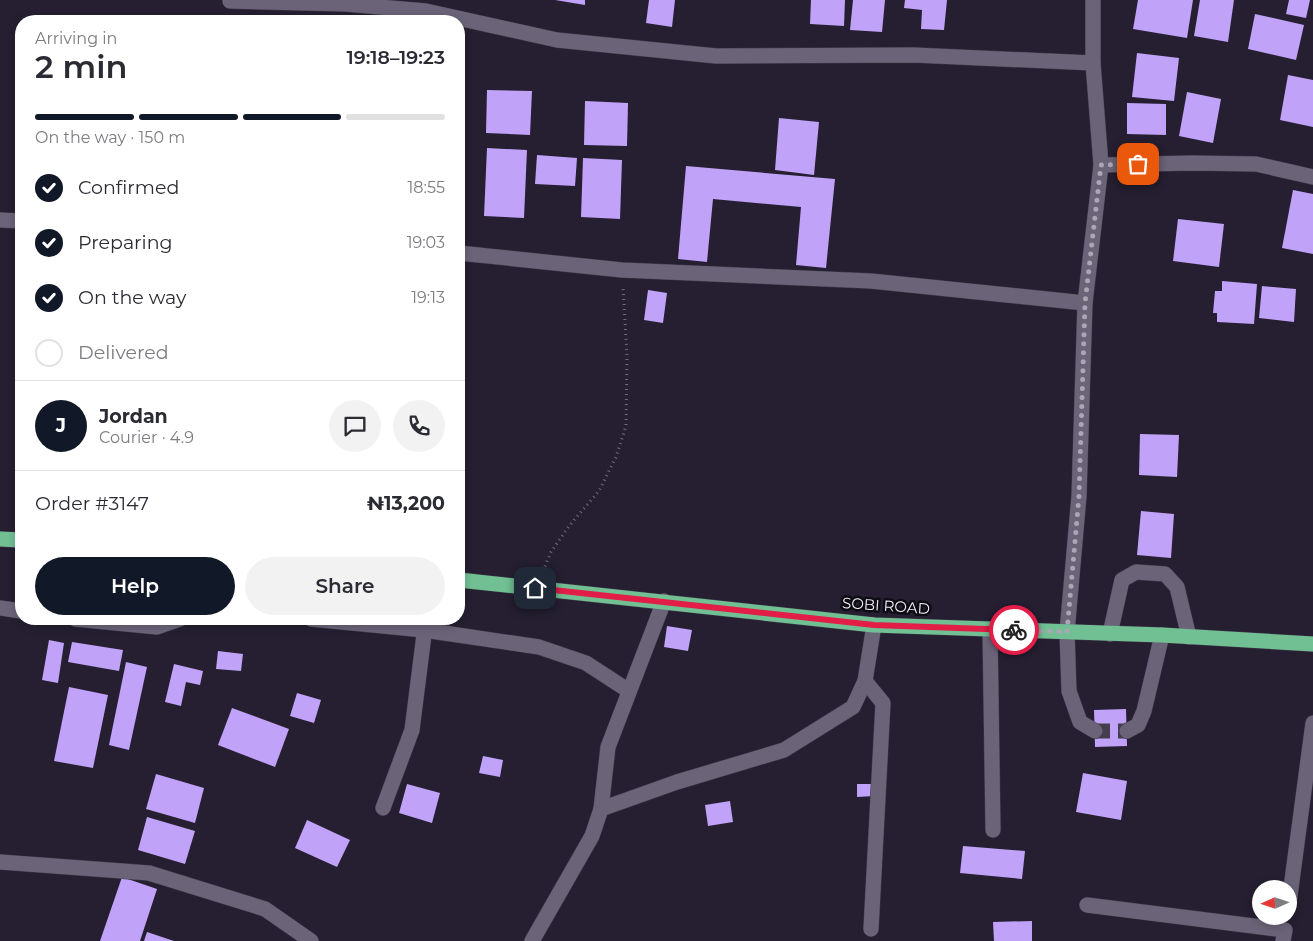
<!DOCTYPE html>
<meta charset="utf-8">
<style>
:root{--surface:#fff;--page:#f2f2f3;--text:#2b2b33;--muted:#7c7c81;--line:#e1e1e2;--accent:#111827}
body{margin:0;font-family:Montserrat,sans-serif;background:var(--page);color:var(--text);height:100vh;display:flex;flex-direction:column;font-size:19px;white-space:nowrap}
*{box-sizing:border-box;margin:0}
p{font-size:16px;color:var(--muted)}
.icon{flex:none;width:28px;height:28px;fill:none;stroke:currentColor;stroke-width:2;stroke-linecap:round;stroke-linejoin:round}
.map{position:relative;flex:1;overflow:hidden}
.sheet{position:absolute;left:15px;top:15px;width:450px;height:610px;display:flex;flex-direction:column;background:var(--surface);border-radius:20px;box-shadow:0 2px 8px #0003}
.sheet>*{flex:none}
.needle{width:32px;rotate:267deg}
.tools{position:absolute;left:1252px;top:880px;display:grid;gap:10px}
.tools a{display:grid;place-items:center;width:45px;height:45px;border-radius:50%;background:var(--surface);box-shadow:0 2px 8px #0003;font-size:25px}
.pin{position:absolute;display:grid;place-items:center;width:42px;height:42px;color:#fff;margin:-21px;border-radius:10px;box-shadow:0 2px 8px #0006}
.courier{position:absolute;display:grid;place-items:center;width:50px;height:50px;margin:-25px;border:4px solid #e11d48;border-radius:50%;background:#fff;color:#222;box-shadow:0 1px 6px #0007}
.head em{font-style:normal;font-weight:600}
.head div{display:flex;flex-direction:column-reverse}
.head{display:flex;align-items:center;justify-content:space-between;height:85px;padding:0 20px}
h1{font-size:32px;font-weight:600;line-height:38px}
.bar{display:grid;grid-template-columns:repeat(4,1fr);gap:8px 5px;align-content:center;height:60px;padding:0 20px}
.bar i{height:6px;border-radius:4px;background:var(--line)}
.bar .active{background:var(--accent)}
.bar p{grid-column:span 4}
.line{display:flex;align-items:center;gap:12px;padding:0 20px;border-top:1px solid var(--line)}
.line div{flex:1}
.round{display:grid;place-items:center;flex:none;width:52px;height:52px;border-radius:26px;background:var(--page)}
ol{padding:0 20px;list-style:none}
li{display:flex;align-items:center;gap:15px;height:55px}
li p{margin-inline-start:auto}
li .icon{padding:5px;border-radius:50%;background:var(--accent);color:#fff;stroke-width:4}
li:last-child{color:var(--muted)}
li i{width:28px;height:28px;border:2px solid var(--line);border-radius:50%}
.action{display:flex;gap:10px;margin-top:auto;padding:10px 20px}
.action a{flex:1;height:58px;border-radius:30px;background:var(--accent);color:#fff;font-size:20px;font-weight:600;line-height:58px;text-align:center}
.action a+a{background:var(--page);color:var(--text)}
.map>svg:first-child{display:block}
</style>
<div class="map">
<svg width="1313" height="941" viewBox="0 0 1313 941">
<rect width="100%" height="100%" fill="#251f31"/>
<g fill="#c1a2f9">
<polygon points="555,0 585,0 585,5"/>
<polygon points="649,0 675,0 672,27 646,23"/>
<polygon points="811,0 845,0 844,26 810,24"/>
<polygon points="853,0 885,0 882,32 850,30"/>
<polygon points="905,0 947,0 944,30 921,29 922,10 904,8"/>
<polygon points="1138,0 1193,0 1187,38 1133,29"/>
<polygon points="1200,0 1234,0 1228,42 1194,36"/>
<polygon points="1289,0 1310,0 1306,18 1286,14"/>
<polygon points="1255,14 1304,25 1296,60 1248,49"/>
<polygon points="1137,53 1179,58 1174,101 1132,97"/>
<polygon points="1288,75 1313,80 1313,127 1280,120"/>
<polygon points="487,90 532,91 530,135 486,133"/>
<polygon points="1187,92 1221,99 1213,143 1179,136"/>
<polygon points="585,101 628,103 627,146 584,145"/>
<polygon points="1127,103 1166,104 1166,135 1127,134"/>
<polygon points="779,118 819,122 814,175 775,170"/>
<polygon points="487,148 527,150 524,218 484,216"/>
<polygon points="537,155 577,158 575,186 535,184"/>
<polygon points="583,158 622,160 620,219 581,217"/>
<polygon points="686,166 835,179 826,268 796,265 801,207 713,199 707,262 678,259"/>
<polygon points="1293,190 1313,194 1313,254 1282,248"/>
<polygon points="1178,219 1224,224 1219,267 1173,261"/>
<polygon points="1222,281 1257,284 1254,324 1217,322 1217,313 1213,313 1215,291 1222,291"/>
<polygon points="1262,286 1296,289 1294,322 1259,318"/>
<polygon points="648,290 667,293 663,323 644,320"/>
<polygon points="1140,434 1179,435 1177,477 1139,475"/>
<polygon points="1141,511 1174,514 1171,558 1137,555"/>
<polygon points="667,626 692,630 688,651 664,647"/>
<polygon points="49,640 64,643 58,683 42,680"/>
<polygon points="72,642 123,650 119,671 68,662"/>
<polygon points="218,651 243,654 241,671 216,669"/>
<polygon points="126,662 147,667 129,750 109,745"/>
<polygon points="174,664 203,671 200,685 186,682 181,706 165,702"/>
<polygon points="69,687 108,695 93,768 54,761"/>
<polygon points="297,693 321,700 314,723 290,716"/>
<polygon points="232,708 289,729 275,767 218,745"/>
<polygon points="1126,709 1127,746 1095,747 1094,710"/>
<polygon points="483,756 503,760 500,777 479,773"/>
<polygon points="1083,773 1127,781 1121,820 1076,812"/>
<polygon points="156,774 204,788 195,823 146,809"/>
<polygon points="407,784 440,793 432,823 399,813"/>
<polygon points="857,784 874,784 874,796 857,797"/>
<polygon points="730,801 733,822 708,826 705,805"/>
<polygon points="147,817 195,831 185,864 138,850"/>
<polygon points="307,820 350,840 337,867 295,848"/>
<polygon points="963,846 1025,851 1022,879 960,873"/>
<polygon points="122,877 157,889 140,941 100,941"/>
<polygon points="1032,921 1032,941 994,941 993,922"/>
<polygon points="147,932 174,941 144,941"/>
</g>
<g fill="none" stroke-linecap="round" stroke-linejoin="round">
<polyline stroke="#443e4f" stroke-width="15" stroke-dasharray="15 8" stroke-linecap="butt" points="1095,731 1127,731"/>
<g stroke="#413c4a" stroke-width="16">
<g id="minor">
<polyline points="1093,0 1093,63 1101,165 1085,303 1079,496 1067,632 1069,691 1080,722 1095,731"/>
<polyline points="230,1 345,4 426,11 557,40 716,56 914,55 1093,63"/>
<polyline points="1101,165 1192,163 1256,164 1313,177"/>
<polyline points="0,220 21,221"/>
<polyline points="459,253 622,270 871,281 1085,303"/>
<polyline points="0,608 21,611"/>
<polyline points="75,619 157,627 180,619"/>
<polyline points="311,619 424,630 539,647 586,663 629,691"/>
<polyline points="990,629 993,830"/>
<polyline points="1110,634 1122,580 1136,572 1165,574 1177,587 1189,637"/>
<polyline points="1127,731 1138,725 1144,711 1162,635"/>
<polyline points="383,808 412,730 426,619"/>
<polyline points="601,809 677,782 784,750 853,707 865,681"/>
<polyline points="0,862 149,873 265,909 311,941"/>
<polyline points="1289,903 1313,723"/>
<polyline points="1087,905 1285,930 1283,941"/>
<polyline points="871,929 883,703 865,681 874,625"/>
<polyline points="532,941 592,836 601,809 608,747 664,601"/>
</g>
</g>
<g stroke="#413c4a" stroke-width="16">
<g id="highway">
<polyline points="0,539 21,540"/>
<polyline points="459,580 874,625 1162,635 1313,644"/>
</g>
</g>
<polyline stroke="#726d7d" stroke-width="3" stroke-dasharray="1 4" stroke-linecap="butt" points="543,571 551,552 569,526 599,491 616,457 626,426 627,356 623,287"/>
<use href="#minor" stroke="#6b6479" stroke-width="15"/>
<use href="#highway" stroke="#71c094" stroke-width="15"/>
</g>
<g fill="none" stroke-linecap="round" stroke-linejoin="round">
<polyline stroke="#aba6b4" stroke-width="5" stroke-dasharray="0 9" points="1014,630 1067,632 1079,496 1085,303 1101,165 1138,164"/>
<polyline stroke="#e11d48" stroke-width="6" points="535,588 874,625 1014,630"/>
</g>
<g text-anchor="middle" stroke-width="5" stroke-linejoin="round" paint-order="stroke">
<g font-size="15" fill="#f3effb" stroke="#0d0b13">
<text transform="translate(886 606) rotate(4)" y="5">SOBI ROAD</text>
</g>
</g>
</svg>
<div class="tools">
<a><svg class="needle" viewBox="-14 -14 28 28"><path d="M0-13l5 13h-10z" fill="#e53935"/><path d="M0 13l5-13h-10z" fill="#7c7c81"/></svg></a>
</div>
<div class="pin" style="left:1138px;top:164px;background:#ea580c"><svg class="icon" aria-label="bag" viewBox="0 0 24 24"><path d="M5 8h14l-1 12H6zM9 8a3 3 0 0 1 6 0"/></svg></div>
<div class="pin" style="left:535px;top:588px;background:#1f2937"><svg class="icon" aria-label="home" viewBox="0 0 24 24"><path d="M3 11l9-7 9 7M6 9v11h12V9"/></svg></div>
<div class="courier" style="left:1014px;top:630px"><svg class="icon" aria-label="bike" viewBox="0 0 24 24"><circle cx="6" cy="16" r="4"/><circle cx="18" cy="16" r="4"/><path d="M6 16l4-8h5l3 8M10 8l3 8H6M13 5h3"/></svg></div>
<section class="sheet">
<div class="head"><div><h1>2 min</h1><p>Arriving in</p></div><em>19:18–19:23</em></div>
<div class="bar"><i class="active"></i><i class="active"></i><i class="active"></i><i></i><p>On the way · 150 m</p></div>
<ol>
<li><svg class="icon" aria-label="check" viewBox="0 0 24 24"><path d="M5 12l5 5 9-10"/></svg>Confirmed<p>18:55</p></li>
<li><svg class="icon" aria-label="check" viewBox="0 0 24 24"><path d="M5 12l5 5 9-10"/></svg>Preparing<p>19:03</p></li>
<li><svg class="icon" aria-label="check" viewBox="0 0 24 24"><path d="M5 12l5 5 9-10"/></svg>On the way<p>19:13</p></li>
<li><i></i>Delivered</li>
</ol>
<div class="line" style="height:90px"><b class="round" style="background:var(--accent);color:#fff">J</b><div><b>Jordan</b><p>Courier · 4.9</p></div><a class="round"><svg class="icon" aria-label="chat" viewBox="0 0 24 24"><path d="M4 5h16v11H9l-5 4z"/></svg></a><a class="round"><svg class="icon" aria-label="phone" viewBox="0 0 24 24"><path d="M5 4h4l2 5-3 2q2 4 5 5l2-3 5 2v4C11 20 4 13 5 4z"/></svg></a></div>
<div class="line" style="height:65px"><div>Order #3147</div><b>₦13,200</b></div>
<div class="action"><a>Help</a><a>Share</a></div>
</section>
</div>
